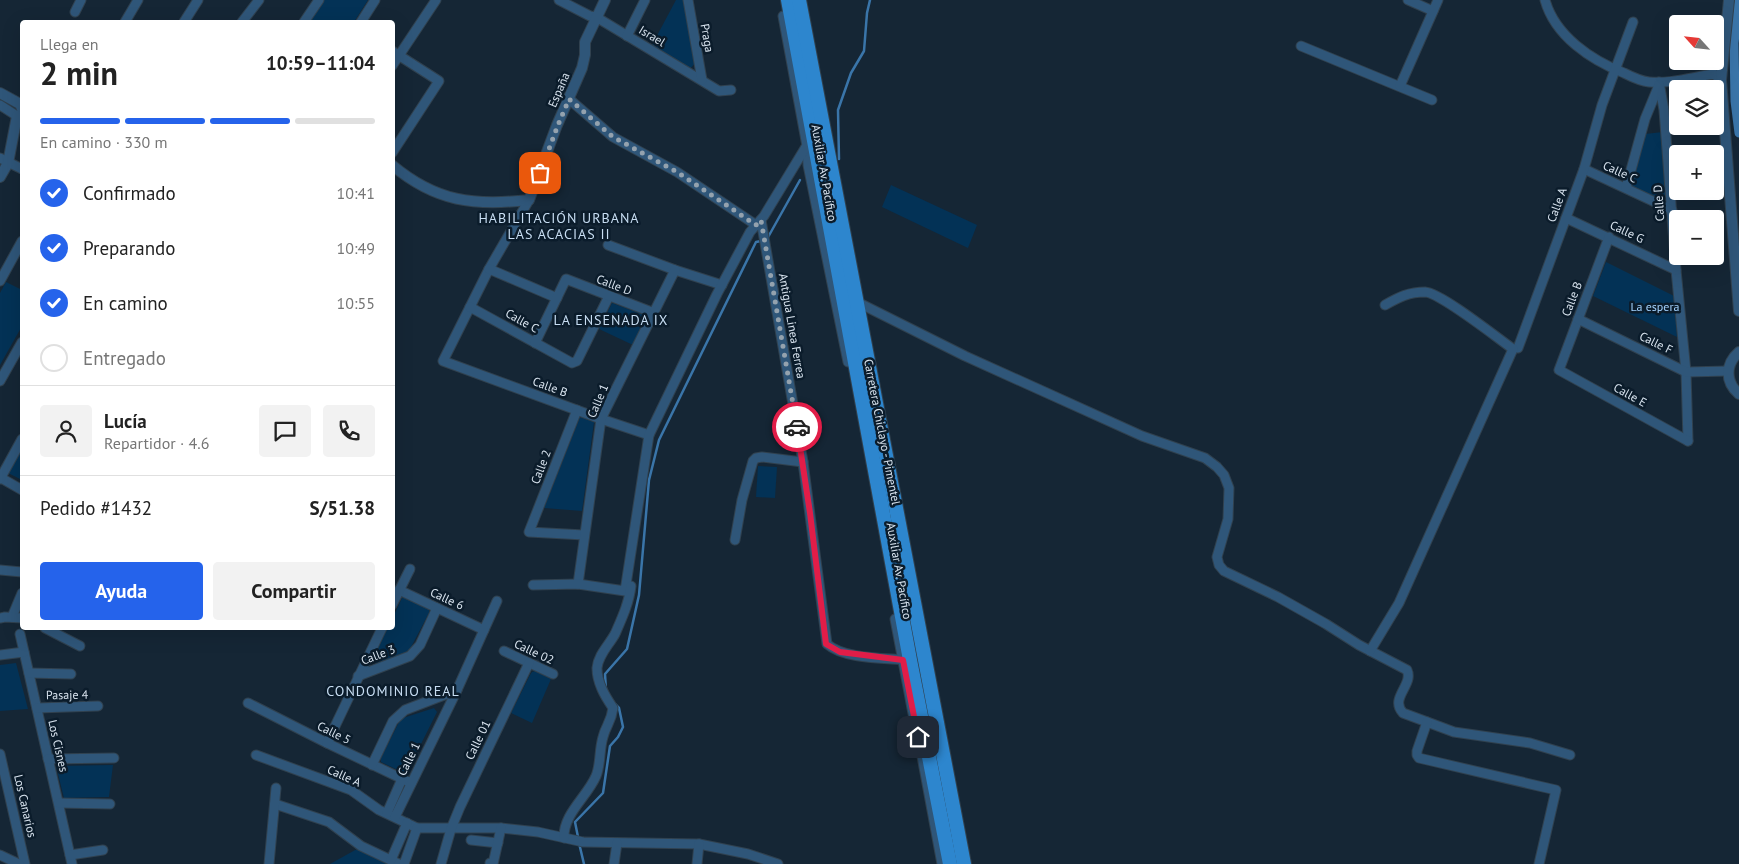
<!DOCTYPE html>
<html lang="es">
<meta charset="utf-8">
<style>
:root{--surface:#fff;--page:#f2f2f2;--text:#222;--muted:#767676;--line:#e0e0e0;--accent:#2563eb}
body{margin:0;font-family:"PT Sans",sans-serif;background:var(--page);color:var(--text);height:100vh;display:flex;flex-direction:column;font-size:19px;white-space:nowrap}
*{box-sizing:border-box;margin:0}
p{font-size:16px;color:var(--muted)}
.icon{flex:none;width:28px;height:28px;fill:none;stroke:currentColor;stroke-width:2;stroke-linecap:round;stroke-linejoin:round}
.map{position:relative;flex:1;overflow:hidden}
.details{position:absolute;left:20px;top:20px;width:375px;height:610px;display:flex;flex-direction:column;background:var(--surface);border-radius:5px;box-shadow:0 5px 20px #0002}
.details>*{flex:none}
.needle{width:32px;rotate:297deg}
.fabs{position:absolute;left:1669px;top:15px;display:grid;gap:10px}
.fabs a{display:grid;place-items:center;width:55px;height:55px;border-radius:5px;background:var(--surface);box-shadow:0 5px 20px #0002;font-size:25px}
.pin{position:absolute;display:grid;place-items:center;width:42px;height:42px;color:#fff;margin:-21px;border-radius:10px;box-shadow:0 2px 8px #0006}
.courier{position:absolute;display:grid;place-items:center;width:50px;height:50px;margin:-25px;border:4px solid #e11d48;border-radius:50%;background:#fff;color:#222;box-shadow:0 1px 6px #0007}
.overview em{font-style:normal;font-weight:700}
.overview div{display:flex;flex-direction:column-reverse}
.overview{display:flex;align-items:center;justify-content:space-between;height:85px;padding:0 20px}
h1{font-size:32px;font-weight:700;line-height:38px}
.bar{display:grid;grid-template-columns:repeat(4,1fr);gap:8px 5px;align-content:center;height:60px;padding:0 20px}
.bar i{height:6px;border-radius:4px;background:var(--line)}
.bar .active{background:var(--accent)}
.bar p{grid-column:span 4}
.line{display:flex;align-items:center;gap:12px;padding:0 20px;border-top:1px solid var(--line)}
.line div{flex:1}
.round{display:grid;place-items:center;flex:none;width:52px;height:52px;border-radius:5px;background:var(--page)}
ol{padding:0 20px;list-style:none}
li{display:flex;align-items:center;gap:15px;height:55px}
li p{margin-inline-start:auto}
li .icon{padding:5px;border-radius:50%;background:var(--accent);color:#fff;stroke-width:4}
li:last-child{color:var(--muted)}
li i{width:28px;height:28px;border:2px solid var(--line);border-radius:50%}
.cta{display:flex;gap:10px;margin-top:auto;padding:10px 20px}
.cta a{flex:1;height:58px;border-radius:5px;background:var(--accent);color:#fff;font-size:20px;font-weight:700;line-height:58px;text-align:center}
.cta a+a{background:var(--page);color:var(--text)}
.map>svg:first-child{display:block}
</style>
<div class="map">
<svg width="1739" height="864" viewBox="0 0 1739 864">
<rect width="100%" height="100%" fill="#152635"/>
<g fill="#033256">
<polygon points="322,0 368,0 354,22 308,22"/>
<polygon points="676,0 685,0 696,62 689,70 652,45"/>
<polygon points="1663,132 1669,198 1663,202 1633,188 1632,184 1645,134"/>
<polygon points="891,185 977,225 968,248 882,207"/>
<polygon points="1606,262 1674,296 1677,337 1593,296"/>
<polygon points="6,282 22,290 22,326 0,365 0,293"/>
<polygon points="612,303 647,316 633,345 599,329"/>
<polygon points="580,417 594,422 582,511 544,508"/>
<polygon points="22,447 22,480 8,473"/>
<polygon points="758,466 777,467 775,498 756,497"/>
<polygon points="406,597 429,609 429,613 410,649 406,652 377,663 373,661 373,658 387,628 392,628 393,617 402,598"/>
<polygon points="16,663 28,709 0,711 0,665"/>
<polygon points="535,671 551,679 532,723 511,713 530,675 532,672"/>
<polygon points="434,708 437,712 406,774 381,762 381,758 399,722 403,718"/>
<polygon points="113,765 109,797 64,798 56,766"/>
<polygon points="357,849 388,864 330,864"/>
</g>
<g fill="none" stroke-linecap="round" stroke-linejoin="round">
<g stroke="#3a75a9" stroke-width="2.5">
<polyline points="839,159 838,110 851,73 864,51 867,13 870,0"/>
<polyline points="767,239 800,180"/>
<polyline points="606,690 605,674 627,649 639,595 649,480 659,440 756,242 761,241"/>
<polyline points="578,837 575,822 603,793 610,746 618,737 623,727 619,708 615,704"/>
<polyline points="579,843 584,864"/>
</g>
<polyline stroke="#3a75a9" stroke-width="9" points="1739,0 1734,43 1735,101 1739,133"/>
<g stroke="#30414f" stroke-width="11">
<g id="minor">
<polyline points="559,0 590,16 596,17 719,91 731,90"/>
<polyline points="688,0 702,80"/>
<polyline points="1408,0 1433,11"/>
<path d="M 1545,0 C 1555,36 1591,60 1624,73 C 1632,77 1640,81 1649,82 C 1671,84 1693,77 1714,74 L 1721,80"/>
<polyline points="75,12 81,0"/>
<polyline points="783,16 807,146 808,165 848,362"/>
<polyline points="125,22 138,0"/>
<polyline points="184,22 198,0"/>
<polyline points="242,22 259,0"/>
<polyline points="304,22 319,0"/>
<polyline points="361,22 375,0"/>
<polyline points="627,36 645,0"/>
<polyline points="1301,46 1432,100"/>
<polyline points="392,51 439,81 392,153"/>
<polyline points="392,66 436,0"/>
<polyline points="1659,82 1664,110 1676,270 1686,372 1688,441"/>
<polyline points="1400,86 1438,0"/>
<polyline points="569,99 613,137 677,172 756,225"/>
<polyline points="0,105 17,116 22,114"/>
<polyline points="0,158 22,169"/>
<polyline points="1584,169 1672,210"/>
<polyline points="1626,188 1645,119 1659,85"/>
<polyline points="529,200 489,269 443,361 601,419 649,435"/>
<polyline points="1566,218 1676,270"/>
<path d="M 761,220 L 803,462 L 827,644 C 844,659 883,658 906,660"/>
<polyline points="1609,237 1559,370 1688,441"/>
<polyline points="608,245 675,270 722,285"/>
<polyline points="489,269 557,298"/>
<polyline points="0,281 22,241"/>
<path d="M 857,302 L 965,356 L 1142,436 L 1205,458 L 1217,467 L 1224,475 L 1229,488 L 1228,519 L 1217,557 L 1219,565 L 1224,571 L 1278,597 L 1326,624 L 1359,645 L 1407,670 C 1414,685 1389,698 1403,713 L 1454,732 L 1530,743 L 1570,755"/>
<polyline points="470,307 572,363 577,361 609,296"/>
<polyline points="1578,319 1686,372 1728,371"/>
<polyline points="535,343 566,279 654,313"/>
<polyline points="1518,348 1584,169 1602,105 1633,22"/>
<polyline points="0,381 22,342"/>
<polyline points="577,410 529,532 584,535"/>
<polyline points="1,478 22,490"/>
<polyline points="0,479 22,439"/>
<polyline points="735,540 742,500 753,461 756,458 762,457 803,462"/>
<polyline points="0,570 22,572"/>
<polyline points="578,584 601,419 675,270"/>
<polyline points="533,585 578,584 625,591 649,435 717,294 750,232 764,216 807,145"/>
<polyline points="399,590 484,630"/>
<polyline points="392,605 410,569"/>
<polyline points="12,617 22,593"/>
<polyline points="0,618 5,617 22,618"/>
<polyline points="895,619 915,724"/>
<polyline points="45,628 80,646"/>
<polyline points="20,634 72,864"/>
<polyline points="504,651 553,674"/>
<path d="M 1370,651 L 1399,603 L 1513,349 C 1496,337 1441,293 1425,292 C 1409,292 1399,297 1385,305"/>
<polyline points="0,655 24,652"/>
<polyline points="29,673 71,674"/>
<polyline points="358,676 410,656 420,645 437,608"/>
<polyline points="248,703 327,743 411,783"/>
<polyline points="37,708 98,706"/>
<polyline points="1427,722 1417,751 1417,755 1419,758 1556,790 1539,864"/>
<polyline points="327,743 382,628"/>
<polyline points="921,751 942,864"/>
<polyline points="0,754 25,864"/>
<polyline points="256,755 351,790 379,810 417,828 501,828 538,832 583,842 699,844 748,854 778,864"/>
<polyline points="48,759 114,758"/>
<polyline points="372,765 393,721 405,710 457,690"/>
<polyline points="59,803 110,804"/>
<polyline points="275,804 329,822 361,846 399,864"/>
<polyline points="387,813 402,779"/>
<polyline points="395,817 457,690 497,601"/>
<path d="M 564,838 C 563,814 587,797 596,776 C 601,764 599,750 603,737 C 606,725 611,723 613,708 C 605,696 597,683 597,668 C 598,655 609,645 615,634 C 622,618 629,603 631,586"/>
<polyline points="471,840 498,843"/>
<polyline points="0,855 19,864"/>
<polyline points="70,855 103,850"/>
<polyline points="391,860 407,823"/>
<polyline points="490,863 493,864 501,828"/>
<polyline points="269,864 276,788"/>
<polyline points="404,864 417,828"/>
<polyline points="441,864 451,829 460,807 529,663"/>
<polyline points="614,864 617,843"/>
<polyline points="697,864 699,844"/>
</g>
</g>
<g stroke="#30414f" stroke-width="12">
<g id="tertiary">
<polyline points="1729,0 1721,80 1739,311"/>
<polyline points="0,93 20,104 22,109"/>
<path d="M 392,165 C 436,202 474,206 529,200 L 557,125 L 582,68 L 585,55 L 585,42 L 605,0"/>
<polyline points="0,177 8,163 17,116"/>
<path d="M 1739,352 C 1725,364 1725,382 1739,394"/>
</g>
</g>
<g stroke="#30414f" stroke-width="16">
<g id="primary">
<polyline points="788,0 910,660 950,864"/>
<polyline points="799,0 964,864"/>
</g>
</g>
<use href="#minor" stroke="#2f5679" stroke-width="9"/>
<use href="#tertiary" stroke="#2f5679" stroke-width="10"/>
<use href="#primary" stroke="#2d86ce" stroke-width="14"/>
</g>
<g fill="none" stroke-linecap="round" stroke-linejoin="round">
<polyline stroke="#94a2ae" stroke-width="5" stroke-dasharray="0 9" points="540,173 558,125 569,99 613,137 677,172 756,225 761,220 797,427"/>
<polyline stroke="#e11d48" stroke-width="6" points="797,427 810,513 826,644 840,652 903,660 918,737"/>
</g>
<g text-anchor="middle" stroke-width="5" stroke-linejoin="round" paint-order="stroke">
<g font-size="12" fill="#d9e4ef" stroke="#0b1c2b">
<text transform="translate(652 36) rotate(31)" y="4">Israel</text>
<text transform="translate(707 38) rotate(80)" y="4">Praga</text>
<text transform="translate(559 90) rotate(-67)" y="4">España</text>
<text transform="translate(1620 172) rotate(24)" y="4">Calle C</text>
<text transform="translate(824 173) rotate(80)" y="4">Auxiliar Av. Pacífico</text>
<text transform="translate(1659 203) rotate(-94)" y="4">Calle D</text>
<text transform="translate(1557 205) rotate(-70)" y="4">Calle A</text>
<text transform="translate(1627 232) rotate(25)" y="4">Calle G</text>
<text transform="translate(614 285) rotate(21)" y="4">Calle D</text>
<text transform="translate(1572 299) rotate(-69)" y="4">Calle B</text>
<text transform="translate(522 321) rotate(29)" y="4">Calle C</text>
<text transform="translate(792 326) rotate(80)" y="4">Antigua Linea Ferrea</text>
<text transform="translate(1656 343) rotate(26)" y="4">Calle F</text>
<text transform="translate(550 387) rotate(20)" y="4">Calle B</text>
<text transform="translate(1630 395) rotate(29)" y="4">Calle E</text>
<text transform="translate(598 401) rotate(-67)" y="4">Calle 1</text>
<text transform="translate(882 432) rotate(79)" y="4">Carretera Chiclayo - Pimentel</text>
<text transform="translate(541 467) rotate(-69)" y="4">Calle 2</text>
<text transform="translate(899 571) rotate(80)" y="4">Auxiliar Av. Pacífico</text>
<text transform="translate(447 599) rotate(25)" y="4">Calle 6</text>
<text transform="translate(534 652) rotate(25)" y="4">Calle 02</text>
<text transform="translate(378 655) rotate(-21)" y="4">Calle 3</text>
<text transform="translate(67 695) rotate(-1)" y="4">Pasaje 4</text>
<text transform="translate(334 733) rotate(26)" y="4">Calle 5</text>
<text transform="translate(478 740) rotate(-64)" y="4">Calle 01</text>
<text transform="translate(58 746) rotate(77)" y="4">Los Cisnes</text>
<text transform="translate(409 759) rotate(-64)" y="4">Calle 1</text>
<text transform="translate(344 776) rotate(24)" y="4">Calle A</text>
<text transform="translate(25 806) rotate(77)" y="4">Los Canarios</text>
</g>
<g font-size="12" fill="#a3d2fe" stroke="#0b1c2b">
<text x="1655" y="311">La espera</text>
</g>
<g font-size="14" letter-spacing="1" fill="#c8def3" stroke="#0b1c2b">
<text x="559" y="223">HABILITACIÓN URBANA<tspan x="559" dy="16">LAS ACACIAS II</tspan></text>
<text x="611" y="325">LA ENSENADA IX</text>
<text x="393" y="696">CONDOMINIO REAL</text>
</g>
</g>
</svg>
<div class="fabs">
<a><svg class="needle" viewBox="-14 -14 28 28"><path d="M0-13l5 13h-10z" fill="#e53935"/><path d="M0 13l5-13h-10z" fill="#767676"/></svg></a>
<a><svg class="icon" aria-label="layers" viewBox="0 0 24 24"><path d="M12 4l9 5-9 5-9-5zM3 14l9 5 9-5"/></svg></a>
<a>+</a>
<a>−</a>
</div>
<div class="pin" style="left:540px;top:173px;background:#ea580c"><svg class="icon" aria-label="bag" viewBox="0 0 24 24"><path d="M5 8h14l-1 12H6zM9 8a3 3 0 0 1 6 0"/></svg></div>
<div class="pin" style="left:918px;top:737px;background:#1f2937"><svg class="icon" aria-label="home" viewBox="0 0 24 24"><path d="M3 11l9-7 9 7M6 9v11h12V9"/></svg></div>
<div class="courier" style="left:797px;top:427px"><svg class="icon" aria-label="car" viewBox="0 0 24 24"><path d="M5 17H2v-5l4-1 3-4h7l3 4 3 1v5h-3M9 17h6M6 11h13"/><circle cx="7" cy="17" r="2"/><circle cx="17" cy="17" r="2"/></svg></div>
<section class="details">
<div class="overview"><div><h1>2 min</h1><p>Llega en</p></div><em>10:59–11:04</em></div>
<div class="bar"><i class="active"></i><i class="active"></i><i class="active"></i><i></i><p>En camino · 330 m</p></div>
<ol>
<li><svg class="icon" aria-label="check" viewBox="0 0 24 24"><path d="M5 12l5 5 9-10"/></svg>Confirmado<p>10:41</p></li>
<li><svg class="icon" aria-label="check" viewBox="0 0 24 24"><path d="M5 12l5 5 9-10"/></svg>Preparando<p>10:49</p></li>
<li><svg class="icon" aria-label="check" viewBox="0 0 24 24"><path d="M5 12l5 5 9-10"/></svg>En camino<p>10:55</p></li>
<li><i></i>Entregado</li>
</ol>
<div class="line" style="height:90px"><a class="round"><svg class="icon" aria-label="person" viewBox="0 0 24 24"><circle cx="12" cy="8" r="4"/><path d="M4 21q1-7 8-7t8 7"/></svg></a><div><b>Lucía</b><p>Repartidor · 4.6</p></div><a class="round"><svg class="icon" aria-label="chat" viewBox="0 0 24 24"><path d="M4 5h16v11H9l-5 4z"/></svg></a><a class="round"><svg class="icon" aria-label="phone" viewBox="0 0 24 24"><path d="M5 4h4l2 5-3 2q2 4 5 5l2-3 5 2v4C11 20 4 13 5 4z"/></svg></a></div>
<div class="line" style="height:65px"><div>Pedido #1432</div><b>S/51.38</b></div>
<div class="cta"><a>Ayuda</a><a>Compartir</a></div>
</section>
</div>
